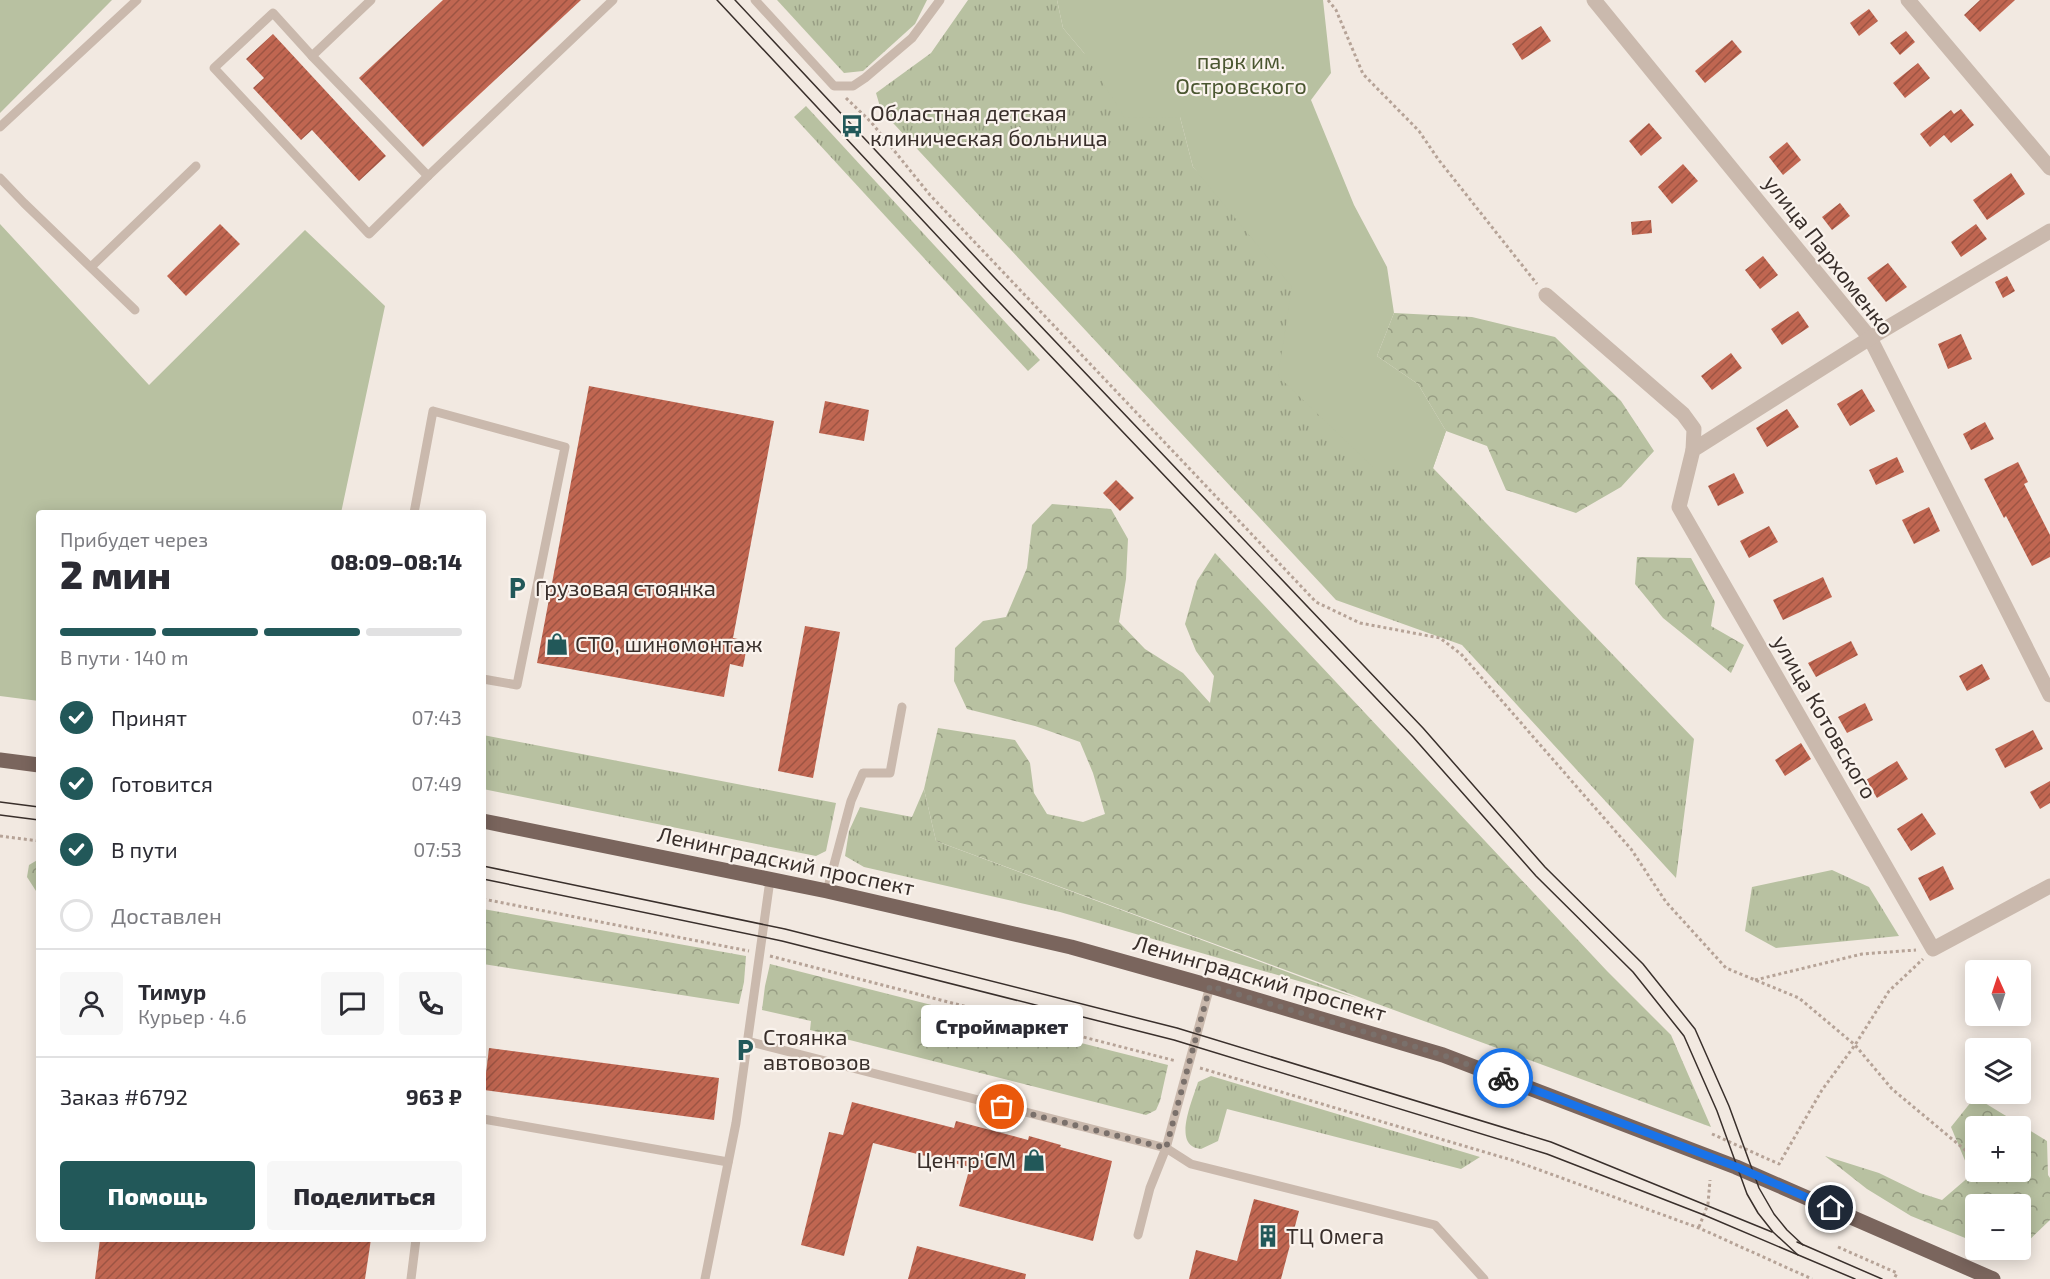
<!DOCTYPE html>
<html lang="ru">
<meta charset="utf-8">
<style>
:root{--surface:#fff;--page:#f7f7f7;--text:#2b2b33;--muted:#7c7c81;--line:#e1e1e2;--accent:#225859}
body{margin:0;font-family:"Exo 2",sans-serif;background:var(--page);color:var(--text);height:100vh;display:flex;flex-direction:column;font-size:22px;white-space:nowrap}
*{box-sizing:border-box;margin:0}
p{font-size:20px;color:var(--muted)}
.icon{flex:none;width:33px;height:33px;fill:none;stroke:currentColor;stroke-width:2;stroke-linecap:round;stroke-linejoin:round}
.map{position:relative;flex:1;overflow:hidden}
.details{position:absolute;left:36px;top:510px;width:450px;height:732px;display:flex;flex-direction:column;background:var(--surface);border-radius:6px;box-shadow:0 3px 15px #0003}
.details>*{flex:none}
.needle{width:39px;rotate:357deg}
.tools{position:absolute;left:1965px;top:960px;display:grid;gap:12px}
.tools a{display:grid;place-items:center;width:66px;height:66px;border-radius:6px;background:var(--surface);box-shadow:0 3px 15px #0003;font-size:30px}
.pin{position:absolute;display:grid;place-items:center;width:51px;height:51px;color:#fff;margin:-26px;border:3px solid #fff;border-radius:50%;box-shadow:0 2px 6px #0007}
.courier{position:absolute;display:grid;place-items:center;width:60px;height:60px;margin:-30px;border:4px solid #1a73e8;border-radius:50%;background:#fff;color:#222;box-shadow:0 2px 8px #0007}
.bubble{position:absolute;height:42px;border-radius:6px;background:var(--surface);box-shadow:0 3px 15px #0003;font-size:20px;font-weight:800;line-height:42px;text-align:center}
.summary em{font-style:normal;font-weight:800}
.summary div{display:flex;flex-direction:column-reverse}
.summary{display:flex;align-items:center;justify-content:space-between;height:102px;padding:0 24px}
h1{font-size:39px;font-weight:800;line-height:45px}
.bar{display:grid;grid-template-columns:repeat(4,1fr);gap:9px 6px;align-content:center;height:72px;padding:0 24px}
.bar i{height:8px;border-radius:4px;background:var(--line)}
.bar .selected{background:var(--accent)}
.bar p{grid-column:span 4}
.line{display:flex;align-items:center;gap:15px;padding:0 24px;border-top:2px solid var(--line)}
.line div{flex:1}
.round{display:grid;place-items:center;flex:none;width:63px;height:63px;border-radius:6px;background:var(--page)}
ol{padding:0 24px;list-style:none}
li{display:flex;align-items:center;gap:18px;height:66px}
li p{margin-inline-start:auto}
li .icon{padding:6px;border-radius:50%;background:var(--accent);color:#fff;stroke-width:4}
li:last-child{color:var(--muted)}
li i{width:33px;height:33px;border:3px solid var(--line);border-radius:50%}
.cta{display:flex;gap:12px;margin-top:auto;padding:12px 24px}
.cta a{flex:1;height:69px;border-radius:6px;background:var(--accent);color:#fff;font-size:24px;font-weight:800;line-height:69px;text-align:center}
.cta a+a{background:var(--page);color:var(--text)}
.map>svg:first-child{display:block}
</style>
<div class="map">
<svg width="2050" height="1279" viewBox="0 0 2050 1279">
<defs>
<pattern id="grass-tufts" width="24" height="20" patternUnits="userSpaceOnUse" patternTransform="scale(1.5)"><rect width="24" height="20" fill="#b8c1a1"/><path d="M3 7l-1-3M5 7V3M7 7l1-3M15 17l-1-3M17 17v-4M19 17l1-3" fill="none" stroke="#979d83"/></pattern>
<pattern id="forest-crowns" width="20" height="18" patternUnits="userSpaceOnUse" patternTransform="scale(1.5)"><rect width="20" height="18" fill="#b8c1a1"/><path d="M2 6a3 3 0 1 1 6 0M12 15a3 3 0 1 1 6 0" fill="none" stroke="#979d83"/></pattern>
<pattern id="building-hatch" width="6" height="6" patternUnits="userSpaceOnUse" patternTransform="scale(1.5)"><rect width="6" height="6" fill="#c06651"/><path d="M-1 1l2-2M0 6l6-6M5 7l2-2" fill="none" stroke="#9d5443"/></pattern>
</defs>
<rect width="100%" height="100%" fill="#f2e9e1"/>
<g fill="url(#grass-tufts)">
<polygon points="777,0 927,0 915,24 863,71 844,73"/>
<polygon points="968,0 1057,0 1063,28 1084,53 1180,117 1193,167 1446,431 1433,468 1694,739 1676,878 1462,645 1336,600 881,110 876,93 931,53"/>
<polygon points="806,106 1040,360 1028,371 794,117"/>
<polygon points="483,735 836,803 826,851 816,856 483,789"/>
<polygon points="924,789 936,841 1357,998 1060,912 864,867 845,856 849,831 860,807 912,817"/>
<polygon points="1832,870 1869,887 1899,936 1776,948 1745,931 1752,887"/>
<path d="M 1211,1076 L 1480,1157 L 1461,1169 L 1227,1109 L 1218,1141 L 1201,1149 C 1198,1148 1194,1148 1192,1146 C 1176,1136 1194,1096 1198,1082 Z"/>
</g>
<g fill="url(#forest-crowns)" fill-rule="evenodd">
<polygon points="1394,313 1472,317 1555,337 1621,401 1654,451 1621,487 1576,513 1506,490 1487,446 1446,431 1418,384 1377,356"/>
<polygon points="1052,504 1111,509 1128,539 1126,579 1119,622 1145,649 1183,673 1210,703 1214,676 1196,651 1185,624 1197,581 1215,553 1607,971 1671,1035 1711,1127 936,841 924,789 938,728 1015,740 1030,763 1034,793 1047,814 1083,822 1105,814 1093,773 1080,742 1035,726 967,709 954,681 955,648 983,621 1006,617 1027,568 1032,525"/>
<polygon points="1637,557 1691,558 1715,602 1711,626 1744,645 1731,673 1663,618 1635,584"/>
<polygon points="39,859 39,892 36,891 27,877 29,865"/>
<polygon points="483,909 746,956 744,982 739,1004 483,964"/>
<polygon points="770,964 1168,1065 1160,1101 1156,1110 1146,1115 810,1030 811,1021 762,1010 765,986"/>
<path d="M 1975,1097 L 2047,1141 L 2048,1175 L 2050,1178 L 2050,1220 L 2024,1245 L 2021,1245 L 2020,1204 L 1976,1204 L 1975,1242 L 1911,1216 L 1867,1189 L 1825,1156 L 1879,1173 L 1920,1193 L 1942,1200 L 1971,1175 L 1951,1127 ZM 1976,1126 L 2020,1126 L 2020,1172 L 1976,1172 Z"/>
</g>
<g fill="#b8c1a1">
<polygon points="0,0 112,0 0,113"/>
<polygon points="1057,0 1323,0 1331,73 1311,100 1354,205 1387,267 1394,313 1377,356 1418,384 1446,431 1433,468 1374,468 1278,376 1292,287 1193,167 1180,117 1125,118 1084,53 1063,28"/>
<polygon points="0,224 149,385 305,230 385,306 341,513 39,513 39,701 0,696"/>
</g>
<g fill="url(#building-hatch)">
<polygon points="443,0 581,0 423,147 359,78"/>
<polygon points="1980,0 2015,0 1980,32 1964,15"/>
<polygon points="1869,9 1878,21 1859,36 1850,23"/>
<polygon points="1541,26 1551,41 1522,60 1512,44"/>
<polygon points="1906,31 1915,42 1900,55 1890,43"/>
<polygon points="273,34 386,156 359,181 312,130 301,140 253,88 264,78 246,59"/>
<polygon points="1732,40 1742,52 1705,83 1695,71"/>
<polygon points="1918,63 1930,78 1905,98 1893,83"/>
<polygon points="1961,109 1974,125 1951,143 1944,135 1930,147 1920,134 1951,110 1954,114"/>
<polygon points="1649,123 1662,138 1641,156 1629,141"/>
<polygon points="1787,142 1801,160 1783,175 1769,157"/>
<polygon points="1683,164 1698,181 1672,204 1658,187"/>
<polygon points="2011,173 2025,194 1987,220 1973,200"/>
<polygon points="1840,203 1850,216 1832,230 1822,217"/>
<polygon points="1651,220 1652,233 1632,235 1631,222"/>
<polygon points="220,224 240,244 186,296 167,276"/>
<polygon points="1976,224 1987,239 1961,257 1951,242"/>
<polygon points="1763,256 1778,275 1760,289 1745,270"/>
<polygon points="1888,263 1907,287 1886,302 1867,278"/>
<polygon points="2007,276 2015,291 2003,298 1995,282"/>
<polygon points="1798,311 1809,327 1782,345 1771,329"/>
<polygon points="1961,334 1972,359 1948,369 1938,344"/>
<polygon points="1731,353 1742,368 1712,390 1701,376"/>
<polygon points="589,386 774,421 733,638 748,641 743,667 730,664 724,697 537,663"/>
<polygon points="1862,389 1875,411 1850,426 1837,404"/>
<polygon points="825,401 869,410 864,441 819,433"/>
<polygon points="1787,409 1799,427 1767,447 1756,428"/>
<polygon points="1985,422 1994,439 1971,450 1963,434"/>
<polygon points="1897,457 1904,472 1876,485 1869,470"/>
<polygon points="2018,462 2028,482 2024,484 2050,535 2050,557 2032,566 2006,516 2004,518 1984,479"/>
<polygon points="1734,473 1744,493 1718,506 1708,486"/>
<polygon points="1116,480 1134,498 1120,511 1103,493"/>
<polygon points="1929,507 1940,531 1914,544 1902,520"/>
<polygon points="1769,526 1778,542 1749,558 1740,541"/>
<polygon points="1823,577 1832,597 1783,620 1773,600"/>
<polygon points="805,626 840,632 813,778 778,771"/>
<polygon points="1851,641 1858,655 1816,677 1808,663"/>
<polygon points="1982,664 1990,679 1967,691 1959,676"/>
<polygon points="1865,703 1873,720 1847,733 1838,717"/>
<polygon points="2033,730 2043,749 2005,768 1995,749"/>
<polygon points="1801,743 1811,759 1785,776 1775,760"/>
<polygon points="1897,761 1908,779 1877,798 1866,780"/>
<polygon points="2050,781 2050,803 2040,809 2030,792"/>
<polygon points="1922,813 1936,834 1911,851 1897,829"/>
<polygon points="1943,866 1954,889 1930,901 1918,878"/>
<polygon points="489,1048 719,1078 714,1120 484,1090"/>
<polygon points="852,1102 954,1128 956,1121 1028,1140 1029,1136 1061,1145 1060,1147 1112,1161 1093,1241 959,1206 970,1167 873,1143 844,1256 801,1245 829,1132 843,1135"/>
<polygon points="1254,1199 1299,1211 1281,1279 1189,1279 1196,1250 1237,1261"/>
<polygon points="100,1239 371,1239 365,1279 95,1279"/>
<polygon points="917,1246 1026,1274 1025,1279 908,1279"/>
</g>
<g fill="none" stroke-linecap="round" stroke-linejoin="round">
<g stroke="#b6a397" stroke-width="3" stroke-dasharray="3 3" stroke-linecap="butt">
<polyline points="1328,0 1336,10 1363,74 1419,131 1438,159 1537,284"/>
<polyline points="846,98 871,122 930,195 1316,602 1360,623 1440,638 1461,654 1631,849 1666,902 1726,968 1799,998 1855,1045 1892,1089 1976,1159"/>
<polyline points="0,836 39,841"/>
<polyline points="483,899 749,951"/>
<polyline points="770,956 1176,1061"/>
<polyline points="1755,980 1862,954 1916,950"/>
<polyline points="1200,1068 1515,1161 1699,1228 1812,1279"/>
<polyline points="1712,1134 1779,1164 1822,1090 1855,1045 1889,991 1923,959"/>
<polyline points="1699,1227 1708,1204 1710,1180"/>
<polyline points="1838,1247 1897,1273 1894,1279"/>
</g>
<g stroke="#cab9ad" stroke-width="9">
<polyline points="371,0 312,56 428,176 613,0"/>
<polyline points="755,0 834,86 853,86 865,78 912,38 940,0"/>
<polyline points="312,56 273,13 214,68 369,234 428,176"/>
<polyline points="0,127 137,0"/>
<polyline points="0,178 24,203 135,310"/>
<polyline points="91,267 196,166"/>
<polyline points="414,513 433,411 565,447 517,685 483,679"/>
<polyline points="827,891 851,801 863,773 890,773 902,707"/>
<polyline points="747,1041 1166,1148 1210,986"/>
<polyline points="483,1119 728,1162"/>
<polyline points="1138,1235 1150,1188 1166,1148 1191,1164 1435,1225 1484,1279"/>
<polyline points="411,1279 416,1239"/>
<polyline points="705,1279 736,1123 770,880"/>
</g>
<g stroke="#cab9ad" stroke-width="15">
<polyline points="1594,0 1870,338 2050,695"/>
<polyline points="1908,0 2050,168"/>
<polyline points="2050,231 1870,338 1693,450 1679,507 1933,949 2050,886"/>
<polyline points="1546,295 1683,414 1694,429 1693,450"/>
</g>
<g stroke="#7a655d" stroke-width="15">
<polyline points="0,760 39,765"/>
<polyline points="483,821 827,891 1071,947 1210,986 1443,1055 1736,1167 1993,1279"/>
</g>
<g stroke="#392f2b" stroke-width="1.5">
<polyline points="717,0 983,285 1413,737 1536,876 1633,972 1684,1036 1717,1111 1747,1194 1758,1213 1773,1232 1798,1255"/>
<polyline points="735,0 993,276 1423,728 1545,867 1643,964 1695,1029 1729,1106 1759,1188 1774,1214 1787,1230 1803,1245"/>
<polyline points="0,802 39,807"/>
<polyline points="0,815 39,820"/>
<polyline points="483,866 785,929 1177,1028 1551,1142 1772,1232"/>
<polyline points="483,879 782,941 1174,1040 1547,1154 1704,1215 1855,1279"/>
<polyline points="1797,1242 1882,1279"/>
</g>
</g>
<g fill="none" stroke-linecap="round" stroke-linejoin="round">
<polyline stroke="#7a706b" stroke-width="6" stroke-dasharray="0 10.8" points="1002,1107 1166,1148 1210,986 1443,1055 1503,1078"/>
<polyline stroke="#1a73e8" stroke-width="8" points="1503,1078 1737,1167 1831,1208"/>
</g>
<defs>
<g id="bus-bare" transform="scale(1.8)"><path d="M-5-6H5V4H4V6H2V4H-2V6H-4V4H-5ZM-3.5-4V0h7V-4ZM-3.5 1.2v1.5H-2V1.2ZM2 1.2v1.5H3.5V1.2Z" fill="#225859" stroke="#faf3ed" stroke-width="2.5" paint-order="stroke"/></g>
<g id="parking-bare" transform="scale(1.8)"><path d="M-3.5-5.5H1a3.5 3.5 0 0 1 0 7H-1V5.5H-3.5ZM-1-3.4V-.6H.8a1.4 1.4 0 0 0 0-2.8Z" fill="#225859" stroke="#faf3ed" stroke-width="2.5" paint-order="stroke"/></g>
<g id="shop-bare" transform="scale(1.8)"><path d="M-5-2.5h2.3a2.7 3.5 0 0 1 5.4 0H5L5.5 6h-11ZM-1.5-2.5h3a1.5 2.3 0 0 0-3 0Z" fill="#225859" stroke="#faf3ed" stroke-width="2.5" paint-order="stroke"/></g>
<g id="building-bare" transform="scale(1.8)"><path d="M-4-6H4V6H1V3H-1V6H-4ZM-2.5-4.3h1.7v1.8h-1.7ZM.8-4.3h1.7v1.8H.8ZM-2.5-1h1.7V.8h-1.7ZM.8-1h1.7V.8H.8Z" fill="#225859" stroke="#faf3ed" stroke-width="2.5" paint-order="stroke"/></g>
</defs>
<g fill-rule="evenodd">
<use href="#bus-bare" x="852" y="126"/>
<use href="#parking-bare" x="517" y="588"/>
<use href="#shop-bare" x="557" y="644"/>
<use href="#parking-bare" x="745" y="1050"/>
<use href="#shop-bare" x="1034" y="1160"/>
<use href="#building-bare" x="1268" y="1236"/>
</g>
<g text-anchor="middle" stroke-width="4.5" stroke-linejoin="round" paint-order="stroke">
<g font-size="22" fill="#4a5630" stroke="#faf3ed">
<text x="1241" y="69">парк им.<tspan x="1241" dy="25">Островского</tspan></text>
</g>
<g font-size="22" fill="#392f2b" stroke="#faf3ed" text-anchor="start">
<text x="870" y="121">Областная детская<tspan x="870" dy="25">клиническая больница</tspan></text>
<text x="535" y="596">Грузовая стоянка</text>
<text x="575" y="652">СТО, шиномонтаж</text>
<text x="763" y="1045">Стоянка<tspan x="763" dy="25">автовозов</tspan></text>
<text x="1016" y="1168" text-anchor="end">Центр'СМ</text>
<text x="1286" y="1244">ТЦ Омега</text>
</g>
<g font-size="22" fill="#392f2b" stroke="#faf3ed">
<text transform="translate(1829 255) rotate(52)" y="8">улица Пархоменко</text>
<text transform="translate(1825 717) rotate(60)" y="8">улица Котовского</text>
<text transform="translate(786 861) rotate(12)" y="8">Ленинградский проспект</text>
<text transform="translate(1260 978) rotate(16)" y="8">Ленинградский проспект</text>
</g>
</g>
</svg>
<div class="tools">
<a><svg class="needle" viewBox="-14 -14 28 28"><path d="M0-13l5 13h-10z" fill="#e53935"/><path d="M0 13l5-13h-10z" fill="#7c7c81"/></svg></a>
<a><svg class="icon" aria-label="layers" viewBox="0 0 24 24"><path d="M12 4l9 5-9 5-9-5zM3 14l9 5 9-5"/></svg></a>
<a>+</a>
<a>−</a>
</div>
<div class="pin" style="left:1002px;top:1107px;background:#ea580c"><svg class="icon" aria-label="bag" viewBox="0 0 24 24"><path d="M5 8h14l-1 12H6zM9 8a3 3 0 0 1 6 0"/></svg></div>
<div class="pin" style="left:1831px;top:1208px;background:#1f2937"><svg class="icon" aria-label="home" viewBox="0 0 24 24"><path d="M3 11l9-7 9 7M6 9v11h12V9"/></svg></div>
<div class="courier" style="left:1503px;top:1078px"><svg class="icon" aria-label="bike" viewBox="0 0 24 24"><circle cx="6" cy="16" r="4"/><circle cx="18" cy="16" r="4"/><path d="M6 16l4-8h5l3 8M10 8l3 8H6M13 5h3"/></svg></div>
<div class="bubble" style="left:921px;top:1005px;width:162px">Строймаркет</div>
<section class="details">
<div class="summary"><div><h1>2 мин</h1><p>Прибудет через</p></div><em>08:09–08:14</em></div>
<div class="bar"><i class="selected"></i><i class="selected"></i><i class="selected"></i><i></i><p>В пути · 140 m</p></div>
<ol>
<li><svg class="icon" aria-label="check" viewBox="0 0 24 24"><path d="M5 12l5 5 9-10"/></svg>Принят<p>07:43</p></li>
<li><svg class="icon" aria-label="check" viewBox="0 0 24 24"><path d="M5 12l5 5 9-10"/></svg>Готовится<p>07:49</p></li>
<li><svg class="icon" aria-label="check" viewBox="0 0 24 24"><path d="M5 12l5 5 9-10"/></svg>В пути<p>07:53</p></li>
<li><i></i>Доставлен</li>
</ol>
<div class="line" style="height:108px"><a class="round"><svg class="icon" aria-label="person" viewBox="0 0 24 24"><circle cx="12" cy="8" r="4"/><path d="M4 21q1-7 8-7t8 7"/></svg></a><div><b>Тимур</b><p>Курьер · 4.6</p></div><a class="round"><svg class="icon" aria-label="chat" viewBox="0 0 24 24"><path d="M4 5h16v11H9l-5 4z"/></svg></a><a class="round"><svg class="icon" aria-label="phone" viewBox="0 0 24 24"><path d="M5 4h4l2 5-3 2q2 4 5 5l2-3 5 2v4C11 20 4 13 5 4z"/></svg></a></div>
<div class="line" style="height:78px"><div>Заказ #6792</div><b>963 ₽</b></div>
<div class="cta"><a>Помощь</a><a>Поделиться</a></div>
</section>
</div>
